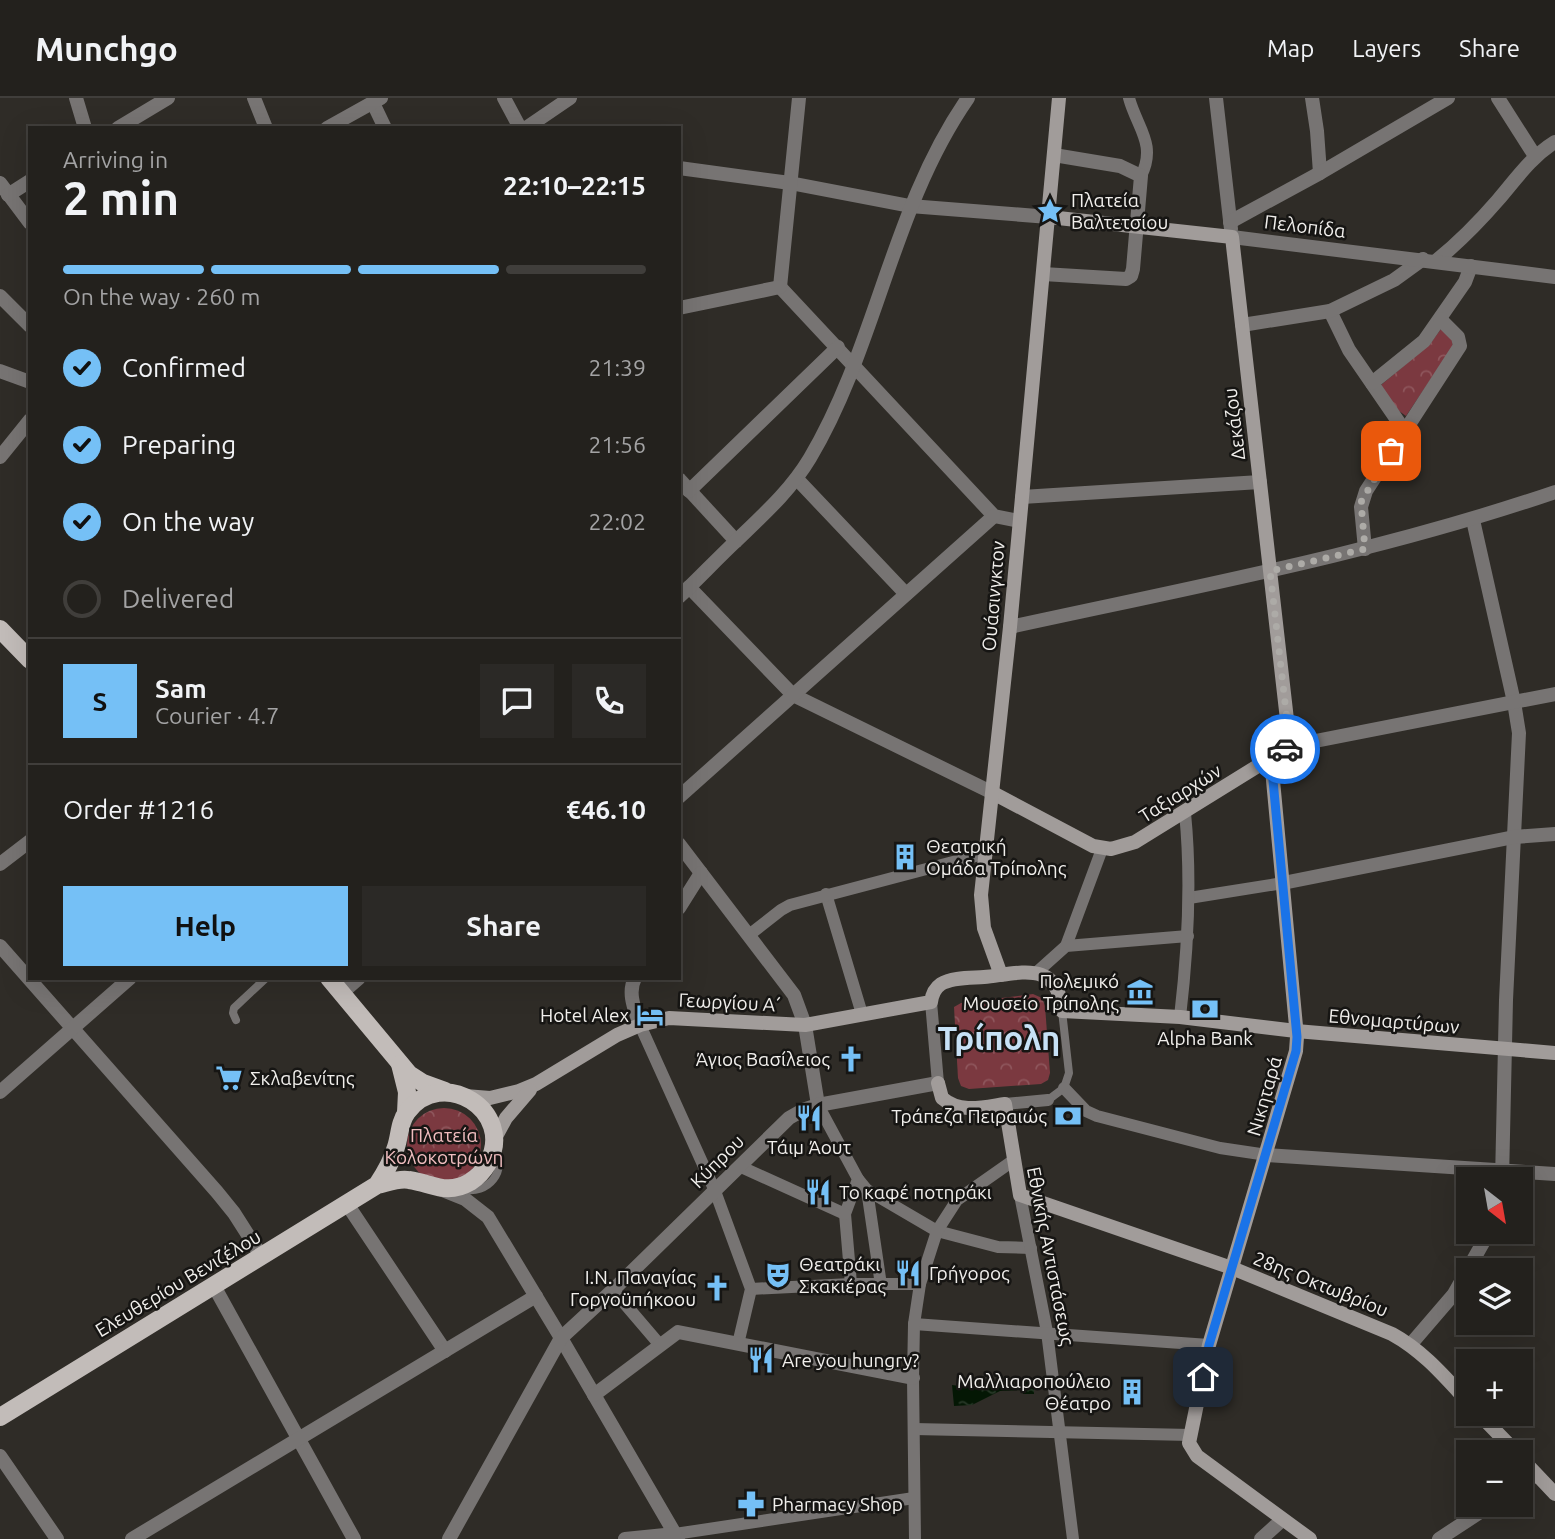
<!DOCTYPE html>
<meta charset="utf-8">
<style>
:root{--surface:#23211d;--page:#2b2926;--text:#f1f3f6;--muted:#a3a3a4;--line:#403e3b;--accent:#75c0f6}
body{margin:0;font-family:Ubuntu,sans-serif;background:var(--page);color:var(--text);height:100vh;display:flex;flex-direction:column;font-size:26px;white-space:nowrap}
*{box-sizing:border-box;margin:0}
p{font-size:23px;color:var(--muted)}
.icon{flex:none;width:38px;height:38px;fill:none;stroke:currentColor;stroke-width:2;stroke-linecap:round;stroke-linejoin:round}
.map{position:relative;flex:1;overflow:hidden}
.sheet{position:absolute;left:28px;top:28px;width:653px;height:854px;display:flex;flex-direction:column;background:var(--surface);border-radius:0px;box-shadow:0 7px 28px #0002,0 0 0 2px var(--line)}
.sheet>*{flex:none}
.needle{width:46px;rotate:149deg}
.tools{position:absolute;left:1456px;top:1069px;display:grid;gap:14px}
.tools a{display:grid;place-items:center;width:77px;height:77px;border-radius:0px;background:var(--surface);box-shadow:0 7px 28px #0002,0 0 0 2px var(--line);font-size:35px}
.pin{position:absolute;display:grid;place-items:center;width:60px;height:60px;color:#fff;margin:-30px;border-radius:14px;box-shadow:0 4px 10px #0006}
.courier{position:absolute;display:grid;place-items:center;width:70px;height:70px;margin:-35px;border:5px solid #1a73e8;border-radius:50%;background:#fff;color:#222;box-shadow:0 2px 9px #0007}
.headline em{font-style:normal;font-weight:700}
.headline div{display:flex;flex-direction:column-reverse}
.headline{display:flex;align-items:center;justify-content:space-between;height:119px;padding:0 35px}
h1{font-size:46px;font-weight:700;line-height:52px}
.bar{display:grid;grid-template-columns:repeat(4,1fr);gap:10px 7px;align-content:center;height:84px;padding:0 35px}
.bar i{height:9px;border-radius:5px;background:var(--line)}
.bar .on{background:var(--accent)}
.bar p{grid-column:span 4}
.line{display:flex;align-items:center;gap:18px;padding:0 35px;border-top:2px solid var(--line)}
.line div{flex:1}
.round{display:grid;place-items:center;flex:none;width:74px;height:74px;border-radius:0px;background:var(--page)}
ol{padding:0 35px;list-style:none}
li{display:flex;align-items:center;gap:21px;height:77px}
li p{margin-inline-start:auto}
li .icon{padding:7px;border-radius:50%;background:var(--accent);color:#111;stroke-width:4}
li:last-child{color:var(--muted)}
li i{width:38px;height:38px;border:4px solid var(--line);border-radius:50%}
.cta{display:flex;gap:14px;margin-top:auto;padding:14px 35px}
.cta a{flex:1;height:80px;border-radius:0px;background:var(--accent);color:#111;font-size:28px;font-weight:700;line-height:80px;text-align:center}
.cta a+a{background:var(--page);color:var(--text)}
header{display:flex;align-items:center;gap:42px;box-sizing:border-box;height:98px;padding:0 35px;background:var(--surface);border-bottom:2px solid var(--line)}
header strong{font-size:33px}
nav{display:flex;gap:38px;margin-inline-start:auto;font-size:24px}
.map>svg:first-child{display:block}
</style>
<header>
<strong>Munchgo</strong>
<nav><a>Map</a><a>Layers</a><a>Share</a></nav>
</header>
<div class="map">
<svg width="1555" height="1441" viewBox="0 0 1555 1441">
<defs>
<pattern id="park-crowns" width="20" height="18" patternUnits="userSpaceOnUse" patternTransform="scale(1.75)"><rect width="20" height="18" fill="#7b3940"/><path d="M2 6a3 3 0 1 1 6 0M12 15a3 3 0 1 1 6 0" fill="none" stroke="#8e565c"/></pattern>
<pattern id="water-ripples" width="26" height="14" patternUnits="userSpaceOnUse" patternTransform="scale(1.75)"><rect width="26" height="14" fill="#041704"/><path d="M2 4q2-2 4 0t4 0M15 11q2-2 4 0t4 0" fill="none" stroke="#293929"/></pattern>
</defs>
<rect width="100%" height="100%" fill="#2f2c27"/>
<g fill="url(#park-crowns)">
<polygon points="1441,231 1452,242 1453,248 1406,318 1395,310 1381,287 1430,246"/>
<polygon points="1033,896 1042,900 1045,908 1050,975 1048,982 1041,986 969,991 961,988 958,980 954,909 961,905"/>
<circle cx="444" cy="1047" r="37"/>
</g>
<path fill="url(#water-ripples)" d="M 1022,1284 L 1034,1284 L 1034,1296 L 1023,1296 L 1023,1292 L 1000,1293 L 972,1307 L 954,1308 L 952,1287 C 975,1290 998,1287 1021,1287 Z"/>
<g fill="none" stroke-linecap="round" stroke-linejoin="round">
<g stroke="#777473" stroke-width="8">
<polyline points="236,922 233,915 234,910 266,880"/>
<polyline points="1048,1002 1064,990 1069,975 1062,913"/>
<path d="M 462,1091 C 488,1098 509,1072 494,1049"/>
</g>
<g stroke="#777473" stroke-width="12">
<path d="M 1129,0 C 1137,30 1157,46 1141,78"/>
<polyline points="826,796 862,916"/>
<polyline points="1189,800 1283,785"/>
<polyline points="749,837 781,812 790,807 987,755"/>
<polyline points="1066,848 1102,751"/>
<polyline points="1037,874 1066,848 1188,838"/>
<polyline points="931,904 938,985"/>
<path d="M 1180,919 C 1188,851 1192,784 1185,715"/>
<polyline points="640,927 715,1093 751,1191 738,1246"/>
<polyline points="1064,990 1086,1013 1097,1018 1220,1050 1267,1057"/>
<polyline points="1005,1006 1048,1002"/>
<polyline points="818,1007 858,1081 845,1116 851,1186"/>
<polyline points="739,1068 845,1116"/>
<polyline points="858,1081 867,1092 937,1133 998,1149 1031,1150"/>
<polyline points="867,1092 881,1187"/>
<polyline points="1020,1097 1047,1234 1073,1441"/>
<polyline points="751,1191 851,1186 920,1186"/>
<polyline points="613,1192 660,1247"/>
<polyline points="914,1226 1209,1247"/>
<polyline points="914,1331 1191,1337"/>
<polyline points="675,1436 914,1400"/>
<polyline points="915,1441 913,1280 914,1226 920,1186 937,1133 957,1102 1014,1062"/>
</g>
<g stroke="#777473" stroke-width="14">
<polyline points="76,0 85,30"/>
<polyline points="254,0 266,30"/>
<polyline points="504,0 520,30"/>
<polyline points="1216,0 1231,131"/>
<polyline points="1312,0 1317,33 1320,75"/>
<polyline points="1498,0 1535,58"/>
<polyline points="373,5 385,30"/>
<polyline points="118,30 168,0"/>
<polyline points="327,30 381,0"/>
<polyline points="526,30 570,0"/>
<polyline points="679,70 790,85 910,108 1049,119"/>
<polyline points="0,85 30,125"/>
<polyline points="8,97 30,83"/>
<polyline points="1230,124 1320,75 1448,0"/>
<path d="M 1436,163 C 1458,145 1479,124 1498,102 C 1516,81 1531,59 1555,44"/>
<polyline points="1043,176 1126,181 1131,178 1133,171 1141,78 1120,68 1054,57"/>
<polyline points="780,189 994,418 1019,423"/>
<polyline points="780,189 799,0"/>
<polyline points="0,198 30,228"/>
<polyline points="679,210 780,189"/>
<polyline points="1330,213 1349,252 1404,332"/>
<polyline points="1242,227 1330,213 1394,182 1423,161"/>
<polyline points="0,273 30,284"/>
<polyline points="1372,285 1424,243 1465,184 1471,168"/>
<polyline points="0,359 30,322"/>
<polyline points="679,381 736,443"/>
<polyline points="797,381 906,496"/>
<polyline points="689,393 838,249"/>
<polyline points="1022,399 1260,384"/>
<polyline points="1473,422 1514,604 1519,635 1506,902 1502,1082"/>
<polyline points="1365,451 1361,409 1366,393 1460,248 1458,239 1440,221"/>
<polyline points="689,489 793,597 993,695"/>
<path d="M 679,499 C 698,481 717,461 736,443 C 763,417 791,392 810,360 C 877,247 892,109 968,0"/>
<path d="M 1010,529 C 1193,489 1377,455 1555,394"/>
<polyline points="679,699 994,418"/>
<polyline points="679,746 794,897 805,927"/>
<polyline points="0,766 30,743"/>
<polyline points="1283,785 1514,739 1555,736"/>
<polyline points="679,810 701,775"/>
<polyline points="0,848 217,1094 234,1115 262,1159"/>
<path d="M 635,880 C 627,895 635,912 640,927"/>
<polyline points="343,894 359,880"/>
<polyline points="0,994 130,880"/>
<polyline points="1267,1057 1555,1076"/>
<polyline points="347,1106 445,1253"/>
<polyline points="214,1188 354,1441"/>
<polyline points="561,1240 678,1441"/>
<polyline points="1411,1246 1454,1196 1489,1134"/>
<polyline points="594,1297 678,1234 913,1280"/>
<polyline points="0,1358 57,1441"/>
<polyline points="1521,1387 1536,1377"/>
<polyline points="132,1441 536,1198"/>
<polyline points="625,1441 675,1436"/>
<polyline points="1261,1441 1282,1422"/>
<polyline points="1439,1441 1491,1407"/>
</g>
<g stroke="#777473" stroke-width="14">
<polyline points="1232,139 1555,179"/>
<polyline points="1290,648 1555,596"/>
<polyline points="805,927 818,1007"/>
<polyline points="440,1091 465,1101 488,1119 561,1240"/>
<polyline points="449,1441 561,1240 613,1192 789,1020 803,1012 818,1007 938,985"/>
</g>
<g stroke="#a19c9a" stroke-width="14">
<polyline points="1271,661 1297,939 1296,953 1209,1247 1189,1345 1197,1358 1310,1441"/>
<polyline points="993,695 1093,748 1111,751 1135,744 1290,648 1232,139 1049,119"/>
<polyline points="1001,877 984,830 981,797 1010,529 1059,0"/>
<path d="M 938,985 L 942,1000 C 960,1016 984,1009 1005,1006 L 1020,1097 L 1232,1170 L 1392,1236 C 1423,1253 1444,1278 1468,1304"/>
<path d="M 465,998 L 490,1000 L 519,993 L 536,986 L 617,937 L 640,927 L 669,920 L 805,927 L 931,904 C 932,897 935,890 941,886 C 952,879 972,880 984,879 C 1022,875 1058,862 1062,913 L 1180,919 L 1296,933 L 1555,955"/>
<polyline points="494,1042 506,1020 530,992"/>
<polyline points="1479,1316 1516,1354"/>
<polyline points="1521,1360 1555,1396"/>
</g>
<g stroke="#c2bcb9" stroke-width="18">
<polyline points="0,531 30,562"/>
<polyline points="329,880 409,976 423,985 445,993"/>
<polyline points="400,966 407,994 406,1015"/>
<path d="M 0,1319 L 377,1087 C 387,1085 398,1080 409,1082 C 432,1085 446,1098 470,1084 C 478,1079 484,1072 488,1065 C 516,1013 442,967 407,1014 C 399,1025 400,1037 396,1049 C 392,1063 385,1075 377,1087"/>
</g>
</g>
<g fill="none" stroke-linecap="round" stroke-linejoin="round">
<polyline stroke="#adaba7" stroke-width="7" stroke-dasharray="0 12.6" points="1285,651 1290,648 1270,473 1365,451 1361,404 1391,353"/>
<polyline stroke="#1a73e8" stroke-width="9" points="1203,1279 1209,1247 1296,953 1297,939 1271,661 1285,651"/>
</g>
<defs>
<g id="sight-bare" transform="scale(2.1)"><path d="M0-6L1.8-2.2L6-1.7L2.9 1.2L3.7 5.4L0 3.3L-3.7 5.4L-2.9 1.2L-6-1.7L-1.8-2.2Z" fill="#75c0f6" stroke="#161513" stroke-width="2.5" paint-order="stroke"/></g>
<g id="building-bare" transform="scale(2.1)"><path d="M-4-6H4V6H1V3H-1V6H-4ZM-2.5-4.3h1.7v1.8h-1.7ZM.8-4.3h1.7v1.8H.8ZM-2.5-1h1.7V.8h-1.7ZM.8-1h1.7V.8H.8Z" fill="#75c0f6" stroke="#161513" stroke-width="2.5" paint-order="stroke"/></g>
<g id="museum-bare" transform="scale(2.1)"><path d="M0-6L6-3V-2H-6V-3ZM-5-1h2V3h-2ZM-1-1h2V3h-2ZM3-1h2V3H3ZM-6 4H6V6H-6Z" fill="#75c0f6" stroke="#161513" stroke-width="2.5" paint-order="stroke"/></g>
<g id="bank-bare" transform="scale(2.1)"><path d="M-6-4H6V4H-6ZM0-2.3a2.3 2.3 0 1 0 0 4.6a2.3 2.3 0 1 0 0-4.6Z" fill="#75c0f6" stroke="#161513" stroke-width="2.5" paint-order="stroke"/></g>
<g id="hotel-bare" transform="scale(2.1)"><path d="M-6-4.5h1.5V1H6V5H4.5V3h-9V5H-6ZM-4 0a1.8 1.8 0 1 1 3.6 0ZM.5 0V-2.5h3Q6-2.5 6 0Z" fill="#75c0f6" stroke="#161513" stroke-width="2.5" paint-order="stroke"/></g>
<g id="church-bare" transform="scale(2.1)"><path d="M-1.2-6h2.4v3.5h3.3v2.4h-3.3V6h-2.4V-.1h-3.3v-2.4h3.3Z" fill="#75c0f6" stroke="#161513" stroke-width="2.5" paint-order="stroke"/></g>
<g id="supermarket-bare" transform="scale(2.1)"><path d="M-6-5.5h2.5l.6 2H6L4.5 2H-2.5L-4.4-4H-6ZM-1.5 3.2a1.3 1.3 0 1 0 .1 0ZM3 3.2a1.3 1.3 0 1 0 .1 0Z" fill="#75c0f6" stroke="#161513" stroke-width="2.5" paint-order="stroke"/></g>
<g id="restaurant-bare" transform="scale(2.1)"><path d="M-5-6h1v4h1v-4h1v4h1v-4h1v5L-1.5 .5V6h-2V.5L-5-1ZM5-6V6H3V1.5H1.5Q1.5-4 5-6Z" fill="#75c0f6" stroke="#161513" stroke-width="2.5" paint-order="stroke"/></g>
<g id="theatre-bare" transform="scale(2.1)"><path d="M-5-5.5Q0-4 5-5.5V0Q5 5 0 6Q-5 5-5 0ZM-3.3-2.5H-1v1.5H-3.3ZM1-2.5H3.3v1.5H1ZM-2.8 1Q0 5.5 2.8 1Z" fill="#75c0f6" stroke="#161513" stroke-width="2.5" paint-order="stroke"/></g>
<g id="pharmacy-bare" transform="scale(2.1)"><path d="M-2-6h4v4h4v4h-4v4h-4v-4h-4v-4h4Z" fill="#75c0f6" stroke="#161513" stroke-width="2.5" paint-order="stroke"/></g>
</defs>
<g fill-rule="evenodd">
<use href="#sight-bare" x="1050" y="113"/>
<use href="#building-bare" x="905" y="759"/>
<use href="#museum-bare" x="1140" y="894"/>
<use href="#bank-bare" x="1205" y="911"/>
<use href="#hotel-bare" x="650" y="917"/>
<use href="#church-bare" x="851" y="961"/>
<use href="#supermarket-bare" x="229" y="980"/>
<use href="#bank-bare" x="1068" y="1018"/>
<use href="#restaurant-bare" x="809" y="1020"/>
<use href="#restaurant-bare" x="818" y="1094"/>
<use href="#restaurant-bare" x="908" y="1175"/>
<use href="#theatre-bare" x="778" y="1177"/>
<use href="#church-bare" x="717" y="1190"/>
<use href="#restaurant-bare" x="761" y="1262"/>
<use href="#building-bare" x="1132" y="1294"/>
<use href="#pharmacy-bare" x="751" y="1406"/>
</g>
<g text-anchor="middle" stroke-width="5" stroke-linejoin="round" paint-order="stroke">
<g font-size="19" fill="#f1efec" stroke="#161513" text-anchor="start">
<text x="1071" y="109">Πλατεία<tspan x="1071" dy="22">Βαλτετσίου</tspan></text>
<text x="926" y="755">Θεατρική<tspan x="926" dy="22">Ομάδα Τρίπολης</tspan></text>
<text x="1119" y="890" text-anchor="end">Πολεμικό<tspan x="1119" dy="22">Μουσείο Τρίπολης</tspan></text>
<text x="629" y="924" text-anchor="end">Hotel Alex</text>
<text x="1205" y="947" text-anchor="middle">Alpha Bank</text>
<text x="830" y="968" text-anchor="end">Άγιος Βασίλειος</text>
<text x="250" y="987">Σκλαβενίτης</text>
<text x="1047" y="1025" text-anchor="end">Τράπεζα Πειραιώς</text>
<text x="809" y="1056" text-anchor="middle">Τάιμ Άουτ</text>
<text x="839" y="1101">Το καφέ ποτηράκι</text>
<text x="799" y="1173">Θεατράκι<tspan x="799" dy="22">Σκακιέρας</tspan></text>
<text x="929" y="1182">Γρήγορος</text>
<text x="696" y="1186" text-anchor="end">Ι.Ν. Παναγίας<tspan x="696" dy="22">Γοργοϋπήκοου</tspan></text>
<text x="782" y="1269">Are you hungry?</text>
<text x="1111" y="1290" text-anchor="end">Μαλλιαροπούλειο<tspan x="1111" dy="22">Θέατρο</tspan></text>
<text x="772" y="1413">Pharmacy Shop</text>
</g>
<g font-size="19" fill="#f1efec" stroke="#161513">
<text transform="translate(1305 128) rotate(7)" y="7">Πελοπίδα</text>
<text transform="translate(1234 326) rotate(-97)" y="7">Δεκάζου</text>
<text transform="translate(993 498) rotate(-85)" y="7">Ουάσινγκτον</text>
<text transform="translate(1180 695) rotate(-32)" y="7">Ταξιαρχών</text>
<text transform="translate(727 904) rotate(3)" y="7">Γεωργίου Α΄</text>
<text transform="translate(1394 923) rotate(5)" y="7">Εθνομαρτύρων</text>
<text transform="translate(1264 998) rotate(-74)" y="7">Νικηταρά</text>
<text transform="translate(717 1063) rotate(-45)" y="7">Κύπρου</text>
<text transform="translate(1051 1158) rotate(79)" y="7">Εθνικής Αντιστάσεως</text>
<text transform="translate(178 1185) rotate(-31)" y="7">Ελευθερίου Βενιζέλου</text>
<text transform="translate(1321 1186) rotate(22)" y="7">28ης Οκτωβρίου</text>
</g>
<g font-size="19" fill="#f0bdbf" stroke="#161513">
<text x="444" y="1044">Πλατεία<tspan x="444" dy="22">Κολοκοτρώνη</tspan></text>
</g>
<g font-size="33" font-weight="bold" fill="#c7e1f6" stroke="#161513">
<text x="999" y="952">Τρίπολη</text>
</g>
</g>
</svg>
<div class="tools">
<a><svg class="needle" viewBox="-14 -14 28 28"><path d="M0-13l5 13h-10z" fill="#e53935"/><path d="M0 13l5-13h-10z" fill="#a3a3a4"/></svg></a>
<a><svg class="icon" aria-label="layers" viewBox="0 0 24 24"><path d="M12 4l9 5-9 5-9-5zM3 14l9 5 9-5"/></svg></a>
<a>+</a>
<a>−</a>
</div>
<div class="pin" style="left:1391px;top:353px;background:#ea580c"><svg class="icon" aria-label="bag" viewBox="0 0 24 24"><path d="M5 8h14l-1 12H6zM9 8a3 3 0 0 1 6 0"/></svg></div>
<div class="pin" style="left:1203px;top:1279px;background:#1f2937"><svg class="icon" aria-label="home" viewBox="0 0 24 24"><path d="M3 11l9-7 9 7M6 9v11h12V9"/></svg></div>
<div class="courier" style="left:1285px;top:651px"><svg class="icon" aria-label="car" viewBox="0 0 24 24"><path d="M5 17H2v-5l4-1 3-4h7l3 4 3 1v5h-3M9 17h6M6 11h13"/><circle cx="7" cy="17" r="2"/><circle cx="17" cy="17" r="2"/></svg></div>
<section class="sheet">
<div class="headline"><div><h1>2 min</h1><p>Arriving in</p></div><em>22:10–22:15</em></div>
<div class="bar"><i class="on"></i><i class="on"></i><i class="on"></i><i></i><p>On the way · 260 m</p></div>
<ol>
<li><svg class="icon" aria-label="check" viewBox="0 0 24 24"><path d="M5 12l5 5 9-10"/></svg>Confirmed<p>21:39</p></li>
<li><svg class="icon" aria-label="check" viewBox="0 0 24 24"><path d="M5 12l5 5 9-10"/></svg>Preparing<p>21:56</p></li>
<li><svg class="icon" aria-label="check" viewBox="0 0 24 24"><path d="M5 12l5 5 9-10"/></svg>On the way<p>22:02</p></li>
<li><i></i>Delivered</li>
</ol>
<div class="line" style="height:126px"><b class="round" style="background:var(--accent);color:#111">S</b><div><b>Sam</b><p>Courier · 4.7</p></div><a class="round"><svg class="icon" aria-label="chat" viewBox="0 0 24 24"><path d="M4 5h16v11H9l-5 4z"/></svg></a><a class="round"><svg class="icon" aria-label="phone" viewBox="0 0 24 24"><path d="M5 4h4l2 5-3 2q2 4 5 5l2-3 5 2v4C11 20 4 13 5 4z"/></svg></a></div>
<div class="line" style="height:91px"><div>Order #1216</div><b>€46.10</b></div>
<div class="cta"><a>Help</a><a>Share</a></div>
</section>
</div>
